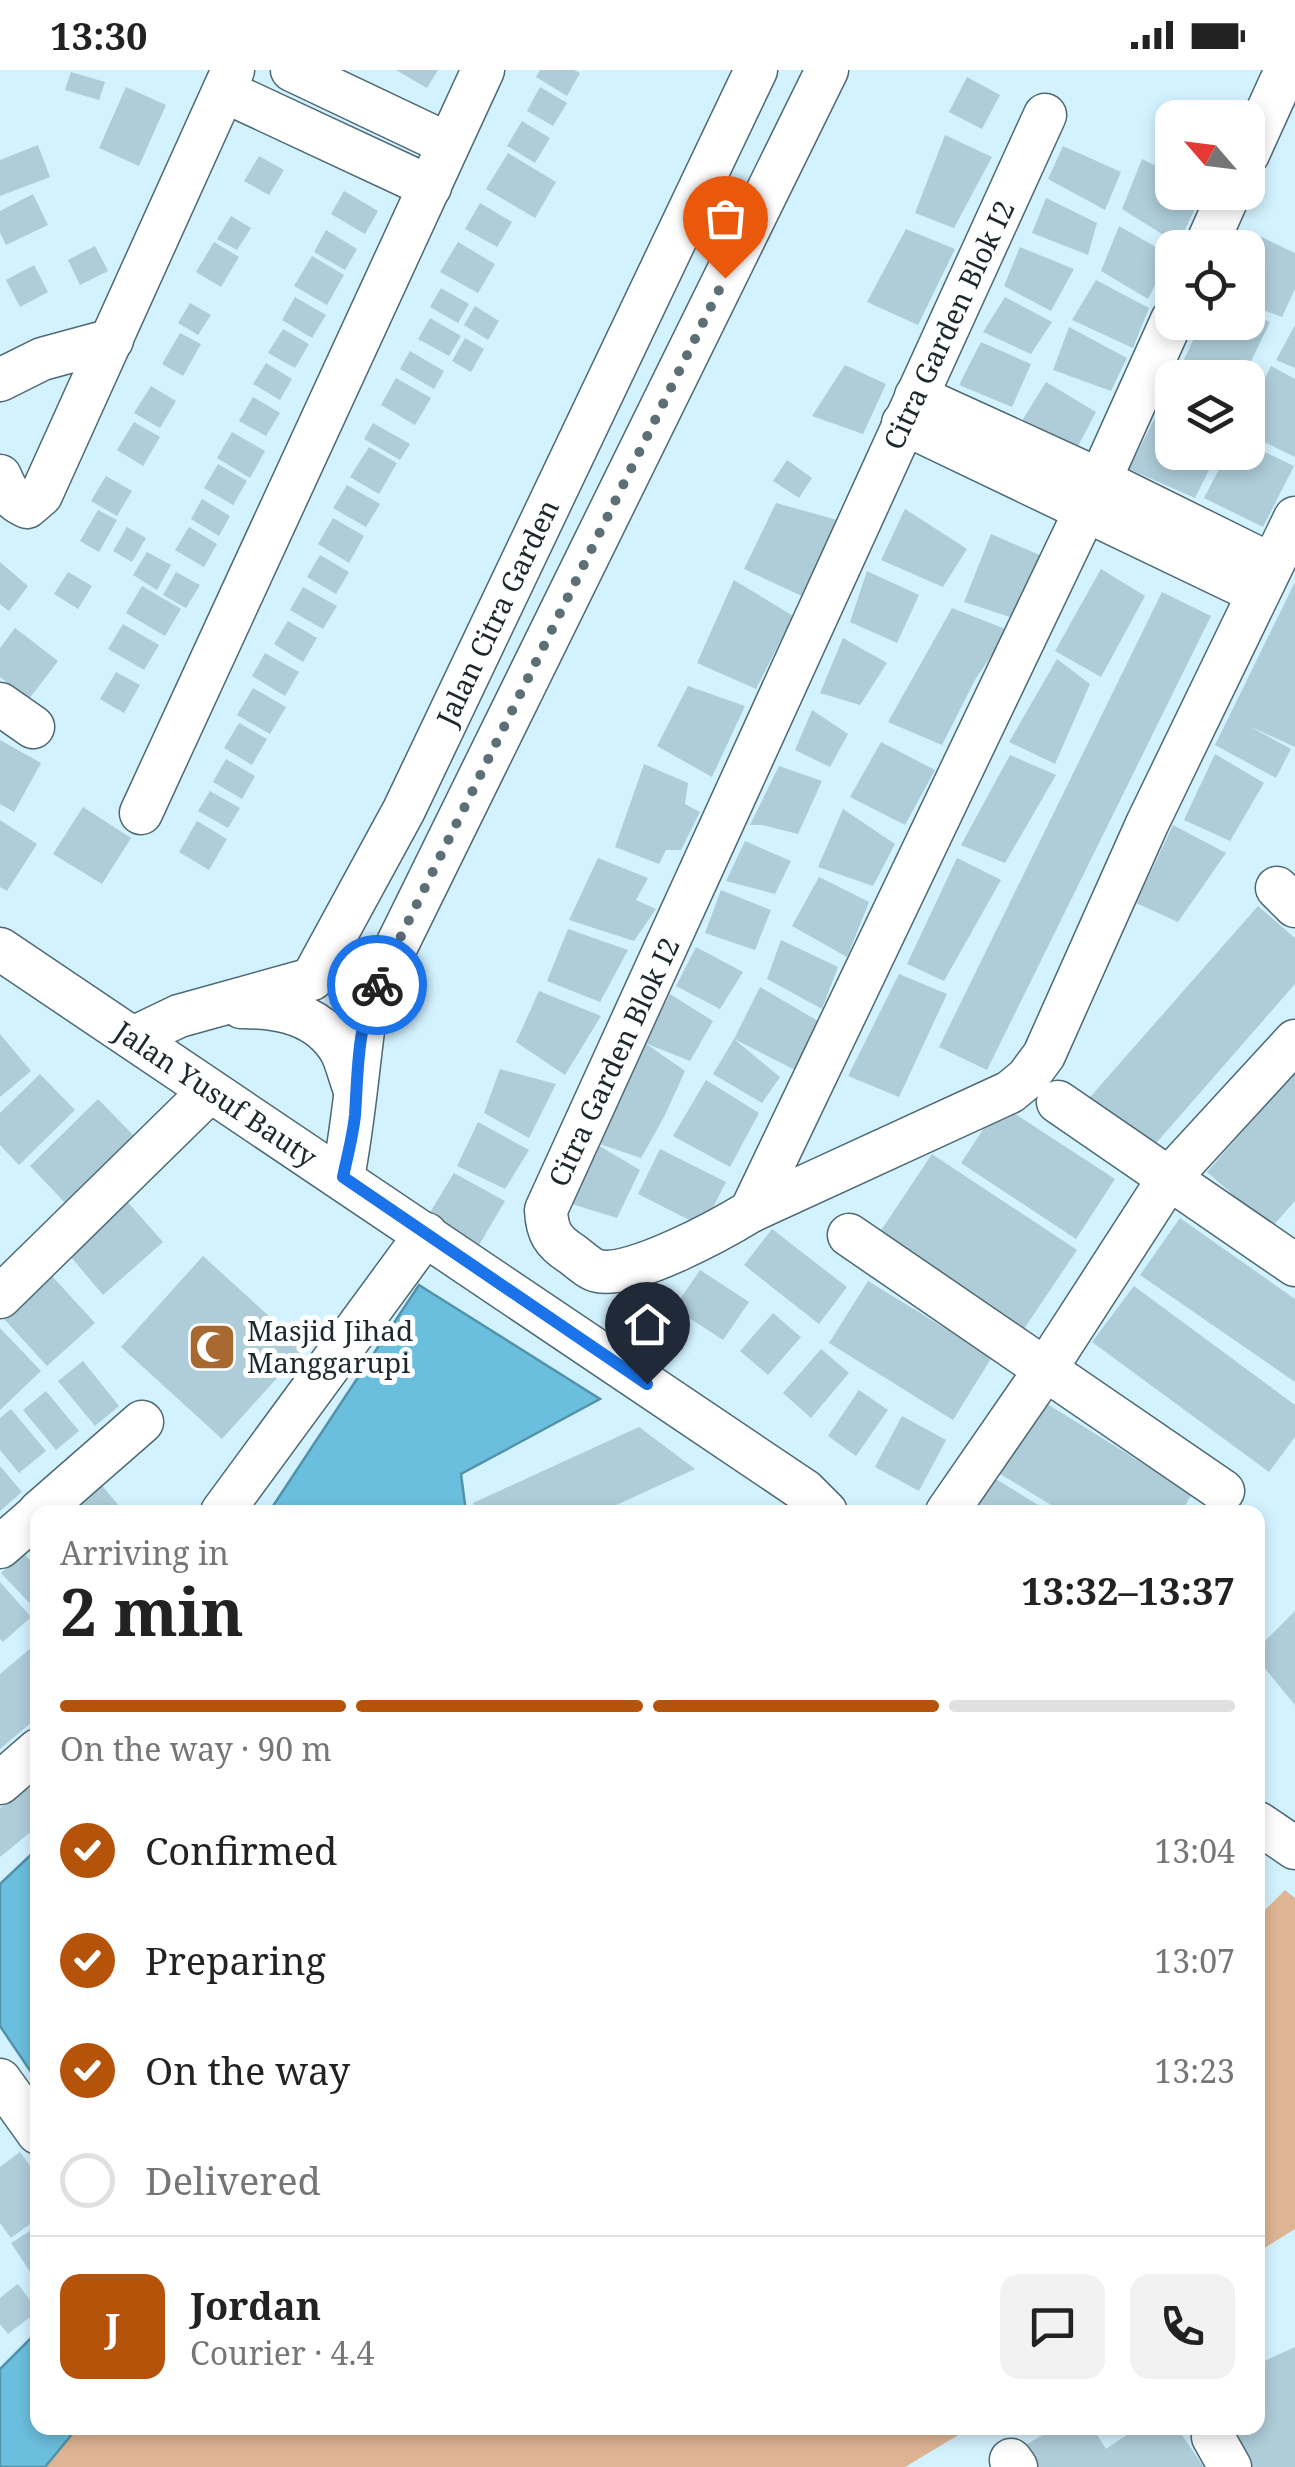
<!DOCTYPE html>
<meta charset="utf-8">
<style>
:root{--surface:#fff;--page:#f2f2f2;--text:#222;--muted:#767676;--line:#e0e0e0;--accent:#b45309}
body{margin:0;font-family:"Noto Serif",serif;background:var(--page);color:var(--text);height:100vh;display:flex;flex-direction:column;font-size:38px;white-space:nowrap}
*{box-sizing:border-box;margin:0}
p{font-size:32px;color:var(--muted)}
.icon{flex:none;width:55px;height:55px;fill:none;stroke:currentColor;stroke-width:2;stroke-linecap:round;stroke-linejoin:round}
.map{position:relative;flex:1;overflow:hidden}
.details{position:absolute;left:30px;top:1435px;width:1235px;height:930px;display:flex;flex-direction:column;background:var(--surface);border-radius:20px;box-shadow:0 5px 15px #0003}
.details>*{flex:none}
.needle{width:65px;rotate:298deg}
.tools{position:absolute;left:1155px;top:30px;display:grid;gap:20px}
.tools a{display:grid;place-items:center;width:110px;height:110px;border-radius:20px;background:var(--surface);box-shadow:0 5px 15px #0003;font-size:50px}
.pin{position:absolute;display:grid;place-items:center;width:85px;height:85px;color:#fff;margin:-102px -42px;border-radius:50% 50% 50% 0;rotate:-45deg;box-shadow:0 0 10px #0007}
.pin .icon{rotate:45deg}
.courier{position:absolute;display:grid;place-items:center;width:100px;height:100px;margin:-50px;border:8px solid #1a73e8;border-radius:50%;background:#fff;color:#222;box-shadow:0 2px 12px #0007}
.head em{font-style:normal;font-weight:700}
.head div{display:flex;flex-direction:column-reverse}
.head{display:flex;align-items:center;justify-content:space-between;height:170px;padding:0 30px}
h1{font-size:65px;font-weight:700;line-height:75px}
.bar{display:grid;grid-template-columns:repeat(4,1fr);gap:15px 10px;align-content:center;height:120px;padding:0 30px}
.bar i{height:12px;border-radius:8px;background:var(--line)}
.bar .on{background:var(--accent)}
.bar p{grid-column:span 4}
.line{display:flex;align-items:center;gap:25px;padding:0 30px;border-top:2px solid var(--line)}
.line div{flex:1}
.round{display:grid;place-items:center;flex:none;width:105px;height:105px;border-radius:20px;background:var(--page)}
ol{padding:0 30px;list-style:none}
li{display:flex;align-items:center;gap:30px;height:110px}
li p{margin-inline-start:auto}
li .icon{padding:10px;border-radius:50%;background:var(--accent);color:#fff;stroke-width:4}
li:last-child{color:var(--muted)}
li i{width:55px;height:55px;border:5px solid var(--line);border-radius:50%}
.status{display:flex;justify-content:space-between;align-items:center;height:70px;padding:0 50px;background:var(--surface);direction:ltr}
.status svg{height:28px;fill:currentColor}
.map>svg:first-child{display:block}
</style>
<div class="status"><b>13:30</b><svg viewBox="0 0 49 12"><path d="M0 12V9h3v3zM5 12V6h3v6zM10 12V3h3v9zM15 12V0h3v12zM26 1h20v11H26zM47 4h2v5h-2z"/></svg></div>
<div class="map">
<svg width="1295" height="2397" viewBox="0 0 1295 2397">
<rect width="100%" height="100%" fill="#d3f2ff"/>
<g fill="#deb494">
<polygon points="1285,1820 1295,1828 1295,2159 1258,2182 1258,1847"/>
<polygon points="77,2358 970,2358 905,2397 45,2397"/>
</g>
<g fill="#6bbfde" stroke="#5392a9" stroke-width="2.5">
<polygon points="419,1215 600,1329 461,1404 466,1442 269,1442"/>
<polygon points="37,1779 37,2011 0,1956 0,1814"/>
<polygon points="37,2262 38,2358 77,2358 45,2397 0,2397 0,2299"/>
</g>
<g fill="#aecdd9">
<polygon points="396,0 438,0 427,18"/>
<polygon points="540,0 574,0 580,3 567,26 536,7"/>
<polygon points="71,2 105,12 99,30 65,20"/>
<polygon points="967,7 1000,25 982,59 949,42"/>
<polygon points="126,17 166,35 139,96 99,78"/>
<polygon points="540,17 567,33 553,56 527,41"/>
<polygon points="522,51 550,68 535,93 507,76"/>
<polygon points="945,65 992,87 954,158 915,143"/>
<polygon points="38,75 50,107 0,126 0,90"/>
<polygon points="1063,76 1121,102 1105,140 1048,109"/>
<polygon points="508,83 556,112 535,148 486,119"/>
<polygon points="259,86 284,100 269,125 244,111"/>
<polygon points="1142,89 1172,104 1172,122 1203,122 1178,174 1122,139"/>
<polygon points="344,121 378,141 365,164 331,144"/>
<polygon points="33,124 48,155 6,175 0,163 0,141"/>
<polygon points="1046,128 1097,153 1088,185 1032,163"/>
<polygon points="480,133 512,152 497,177 465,159"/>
<polygon points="231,146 251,158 237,180 217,169"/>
<polygon points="1119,156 1170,185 1148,229 1101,201"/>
<polygon points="906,159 955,179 918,255 867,232"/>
<polygon points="326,160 357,179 345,200 314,182"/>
<polygon points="1255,164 1295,183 1295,219 1282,247 1248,234 1248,177"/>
<polygon points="214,172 239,187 221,217 196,202"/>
<polygon points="458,172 495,194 478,223 440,202"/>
<polygon points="95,176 108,201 80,215 68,190"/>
<polygon points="1020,177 1074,199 1051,241 1004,216"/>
<polygon points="312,186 344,205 327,235 294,216"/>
<polygon points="34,195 48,222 20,237 6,210"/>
<polygon points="1096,210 1149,238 1133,278 1072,250"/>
<polygon points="441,218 469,234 458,253 430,237"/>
<polygon points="295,227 326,245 312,268 282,250"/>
<polygon points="1005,227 1052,252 1031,284 983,262"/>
<polygon points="190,233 211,245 198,265 178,253"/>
<polygon points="475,236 499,251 488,270 464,255"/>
<polygon points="1248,243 1270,252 1243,308 1175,308 1202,252 1248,252"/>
<polygon points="430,248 461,266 449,286 418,269"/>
<polygon points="1295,255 1295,298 1276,290"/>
<polygon points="1069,257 1127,288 1111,321 1053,300"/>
<polygon points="283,259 309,274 295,298 268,283"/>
<polygon points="180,263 201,274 183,306 162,294"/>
<polygon points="465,268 484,279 471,302 452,291"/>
<polygon points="981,272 1031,294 1012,337 959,315"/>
<polygon points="410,281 444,301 434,319 400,299"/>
<polygon points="266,293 292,309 280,330 253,314"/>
<polygon points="845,295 886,314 863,364 812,346"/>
<polygon points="1271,296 1295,309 1295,387 1248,364 1248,342"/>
<polygon points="396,308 431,328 415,355 381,335"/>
<polygon points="1046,312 1096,342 1077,378 1020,354"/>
<polygon points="1172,314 1172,382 1218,382 1195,428 1129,399"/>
<polygon points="151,316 176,331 160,358 134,343"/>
<polygon points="253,327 280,343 266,366 239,351"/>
<polygon points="134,352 160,367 143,396 117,380"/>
<polygon points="373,353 410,374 400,390 364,369"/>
<polygon points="232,362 265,381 250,408 217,388"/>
<polygon points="1248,374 1294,396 1263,457 1204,428 1228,382 1248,382"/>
<polygon points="369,377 397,393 379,424 350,407"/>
<polygon points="787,390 812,408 799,428 773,411"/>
<polygon points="218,394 247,411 233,435 204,418"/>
<polygon points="106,406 132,421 117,446 91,431"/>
<polygon points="347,415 380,434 366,457 333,438"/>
<polygon points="202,429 230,446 219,466 191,449"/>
<polygon points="776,433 841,451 804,527 744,499"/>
<polygon points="905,439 967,479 943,517 881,490"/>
<polygon points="98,440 117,450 99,482 80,471"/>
<polygon points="333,448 364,466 349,493 318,474"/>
<polygon points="127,457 146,468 132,492 113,481"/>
<polygon points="189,457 217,474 204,497 175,480"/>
<polygon points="991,464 1042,486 1013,548 964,532"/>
<polygon points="147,482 171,495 157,520 133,505"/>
<polygon points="320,485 349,502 336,524 307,507"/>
<polygon points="0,492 28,516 9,541 0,534"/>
<polygon points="1101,499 1145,526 1101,607 1055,581"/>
<polygon points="867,501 919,525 897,573 850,552"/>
<polygon points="68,502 92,516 78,539 54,524"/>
<polygon points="176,502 200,515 186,538 163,525"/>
<polygon points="734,510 793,546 756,619 697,593"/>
<polygon points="1295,512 1295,677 1249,656 1291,679 1276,708 1215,675"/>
<polygon points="142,516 181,539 165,566 126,543"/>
<polygon points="303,517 337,536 323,559 290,540"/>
<polygon points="1162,522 1211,546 987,1000 939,977"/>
<polygon points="952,538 1008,560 975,610 942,675 888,652"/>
<polygon points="288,551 317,568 303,592 274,574"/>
<polygon points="123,554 159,575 144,600 108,579"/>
<polygon points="15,558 58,591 29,629 0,607 0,578"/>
<polygon points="843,568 887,593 860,635 820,623"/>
<polygon points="265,583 299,602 285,626 252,606"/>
<polygon points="1057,589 1090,614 1055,694 1009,672"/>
<polygon points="116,602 140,615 124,643 100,629"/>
<polygon points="688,616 745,636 712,707 657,676"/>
<polygon points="253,618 286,637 270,664 237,645"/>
<polygon points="812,640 848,664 830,697 795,680"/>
<polygon points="239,653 267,669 252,695 224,678"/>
<polygon points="0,670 41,693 14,742 0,734"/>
<polygon points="881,672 935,700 905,755 850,727"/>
<polygon points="1215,684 1264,713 1230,771 1184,750"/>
<polygon points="1010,685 1056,705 1005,793 961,775"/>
<polygon points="226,689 255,706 242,729 213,712"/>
<polygon points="644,694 688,713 685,734 700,742 681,780 666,780 659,794 615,777"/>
<polygon points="779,696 822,711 798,764 762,755 750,755"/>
<polygon points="210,721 240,738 228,758 198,741"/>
<polygon points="83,737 131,768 102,814 53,784"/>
<polygon points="843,739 895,774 873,816 818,797"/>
<polygon points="0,750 37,774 7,821 0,817"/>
<polygon points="197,751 227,769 209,800 179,782"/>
<polygon points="1173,755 1226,783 1178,852 1136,833"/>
<polygon points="745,771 791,791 775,824 726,811"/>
<polygon points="598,788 648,808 636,830 656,839 634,871 569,850"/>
<polygon points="957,788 1001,810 944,911 907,894"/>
<polygon points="819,807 869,832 847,887 792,856"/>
<polygon points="721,820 771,840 755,880 705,863"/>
<polygon points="1258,836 1295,868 1295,914 1144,1087 1084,1034"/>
<polygon points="568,859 628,880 600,932 547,911"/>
<polygon points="781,870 838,897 822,939 767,909"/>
<polygon points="696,877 743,902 720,939 676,916"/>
<polygon points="899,904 947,924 899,1027 848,1006"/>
<polygon points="760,917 818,951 795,1000 734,969"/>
<polygon points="539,921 601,946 565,1005 516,972"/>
<polygon points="670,924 713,951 690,991 645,973 685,1001 664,1047 641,1088 591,1071"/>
<polygon points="0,964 31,1001 0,1027"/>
<polygon points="734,969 780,1007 762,1033 713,1004"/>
<polygon points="500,999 556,1014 529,1068 484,1043"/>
<polygon points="1295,1001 1295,1131 1271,1158 1207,1102"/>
<polygon points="40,1004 75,1040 19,1095 0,1075 0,1043"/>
<polygon points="706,1010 759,1043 730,1097 673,1066"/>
<polygon points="98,1029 138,1070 69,1137 30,1096"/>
<polygon points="1000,1034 1115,1109 1076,1169 961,1093"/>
<polygon points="478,1052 529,1080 505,1119 457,1096"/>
<polygon points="591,1071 640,1100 617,1148 562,1131"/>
<polygon points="660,1079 726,1112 703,1157 638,1124"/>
<polygon points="932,1084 1077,1180 1022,1262 878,1165"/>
<polygon points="454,1103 505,1131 479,1175 429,1144"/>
<polygon points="124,1128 163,1172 103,1225 65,1180"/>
<polygon points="1180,1148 1295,1229 1295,1312 1140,1205"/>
<polygon points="772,1159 847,1217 819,1254 744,1195"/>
<polygon points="203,1186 304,1278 222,1369 121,1277"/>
<polygon points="700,1200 749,1232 723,1270 674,1238"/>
<polygon points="51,1205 95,1253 47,1296 4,1249"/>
<polygon points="868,1211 992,1287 953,1350 829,1273"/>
<polygon points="1134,1216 1295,1335 1295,1367 1269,1402 1092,1272"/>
<polygon points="773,1243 801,1267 768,1305 740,1281"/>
<polygon points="0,1258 41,1301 0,1340"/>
<polygon points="821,1279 849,1303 811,1348 783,1323"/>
<polygon points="83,1291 119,1336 95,1356 58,1311"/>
<polygon points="859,1320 888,1340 856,1386 828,1366"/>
<polygon points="46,1321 79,1361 56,1380 23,1340"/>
<polygon points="1044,1332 1192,1424 1181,1442 1063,1442 1000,1404"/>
<polygon points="11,1339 46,1381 19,1403 0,1380 0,1348"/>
<polygon points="902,1346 946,1370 919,1421 875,1397"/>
<polygon points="639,1357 695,1399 601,1442 478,1442 473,1433"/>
<polygon points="0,1396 22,1422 0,1441"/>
<polygon points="989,1405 1050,1442 966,1442"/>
<polygon points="100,1413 124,1442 78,1442 72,1435"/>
<polygon points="23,1483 38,1498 38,1542 1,1503"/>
<polygon points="0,1512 31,1547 3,1572 0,1569"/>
<polygon points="1295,1541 1295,1635 1258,1590 1258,1578"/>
<polygon points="38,1572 38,1647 0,1679 0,1604"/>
<polygon points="27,1716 38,1729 38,1756 0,1787 0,1738"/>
<polygon points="20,2082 38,2107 38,2148 11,2168 0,2153 0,2097"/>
<polygon points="38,2156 38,2203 33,2206 11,2173"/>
<polygon points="18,2214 38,2241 8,2264 0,2254 0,2228"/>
<polygon points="1295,2277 1295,2397 1238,2397 1215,2358 1258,2358 1258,2294"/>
<polygon points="1054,2358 1093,2358 1106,2379 1137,2358 1177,2358 1204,2397 1033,2397 1021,2378"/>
</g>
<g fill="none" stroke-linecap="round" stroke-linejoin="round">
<g stroke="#4d6973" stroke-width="45">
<g id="minor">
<polyline points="292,0 448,74"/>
<polyline points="224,21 430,117"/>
<path d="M 1045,45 L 546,1140 C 547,1162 553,1172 572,1184 C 579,1189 589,1199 598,1201 C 631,1209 722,1159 751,1141 L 1100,410 L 1172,250"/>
<polyline points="1248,84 1286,0"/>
<polyline points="1205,178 1230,122"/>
<polyline points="0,310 42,289 112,270"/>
<polyline points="916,326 1100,410 1272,495"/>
<polyline points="903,353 1258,523"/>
<path d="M 0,406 C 7,422 11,430 27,437 L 41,425 L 233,0"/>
<polyline points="0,634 33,657"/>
<polyline points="141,743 483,0"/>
<polyline points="1277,818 1295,836"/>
<path id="s1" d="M 0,879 L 805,1421 L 826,1442"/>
<path d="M 241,937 C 280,937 319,944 341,981 C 347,993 350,1008 355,1020"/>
<path id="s2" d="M 133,968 L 179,946 L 312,909 L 404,740 L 756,0"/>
<polyline points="1058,1032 1295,1195"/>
<path d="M 343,1107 C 354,1051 358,994 366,938 L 827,0"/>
<polyline points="751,1141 1010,1022 1027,1008 1044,985 1147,754 1295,448"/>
<polyline points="849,1165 1223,1421"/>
<polyline points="0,1227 210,1021"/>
<polyline points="39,1442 142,1352"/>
<polyline points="222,1442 426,1164"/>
<polyline points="947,1442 1045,1300 1169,1108 1295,971"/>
<polyline points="0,1477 38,1444"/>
<polyline points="0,1713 38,1680"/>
<polyline points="1258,1753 1295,1778"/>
<polyline points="0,2010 38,2063"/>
<polyline points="1213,2367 1230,2397"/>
<polyline points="1011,2390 1016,2397"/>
</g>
</g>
<use href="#minor" stroke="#fff" stroke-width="42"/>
</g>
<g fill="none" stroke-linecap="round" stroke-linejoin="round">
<polyline stroke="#5c6f76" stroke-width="10" stroke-dasharray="0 18" points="377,915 725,208"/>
<path stroke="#1a73e8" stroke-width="12" d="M 377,915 C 357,955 358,1001 355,1045 C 353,1066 347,1087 343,1107 L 647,1314"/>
</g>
<defs>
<g id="mosque-square" transform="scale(2.5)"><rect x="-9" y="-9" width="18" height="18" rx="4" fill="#a86930" stroke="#fff"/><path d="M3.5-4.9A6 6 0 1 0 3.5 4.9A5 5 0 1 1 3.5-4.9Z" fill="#fff"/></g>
</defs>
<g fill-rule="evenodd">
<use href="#mosque-square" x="212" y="1277"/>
</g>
<g text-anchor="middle" stroke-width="10" stroke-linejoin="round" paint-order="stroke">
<g font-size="28" fill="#1c282c" stroke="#fff">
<text transform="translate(949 255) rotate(-65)" y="10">Citra Garden Blok I2</text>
<text dy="10" stroke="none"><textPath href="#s2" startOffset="600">Jalan Citra Garden</textPath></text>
<text transform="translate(614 992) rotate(-65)" y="10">Citra Garden Blok I2</text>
<text dy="10" stroke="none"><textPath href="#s1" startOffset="260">Jalan Yusuf Bauty</textPath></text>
</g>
<g font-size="28" fill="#1c282c" stroke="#fff" text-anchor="start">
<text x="247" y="1271">Masjid Jihad<tspan x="247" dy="32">Manggarupi</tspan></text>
</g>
</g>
</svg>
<div class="tools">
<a><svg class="needle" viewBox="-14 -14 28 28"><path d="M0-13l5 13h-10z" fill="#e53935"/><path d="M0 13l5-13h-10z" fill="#767676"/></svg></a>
<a><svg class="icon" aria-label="locate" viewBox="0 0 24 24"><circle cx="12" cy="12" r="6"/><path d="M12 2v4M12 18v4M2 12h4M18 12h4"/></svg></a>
<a><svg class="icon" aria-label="layers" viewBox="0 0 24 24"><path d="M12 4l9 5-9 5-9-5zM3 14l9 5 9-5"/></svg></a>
</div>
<div class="pin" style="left:725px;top:208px;background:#ea580c"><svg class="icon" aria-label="bag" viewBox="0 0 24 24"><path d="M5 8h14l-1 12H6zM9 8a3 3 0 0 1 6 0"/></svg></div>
<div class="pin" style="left:647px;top:1314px;background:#1f2937"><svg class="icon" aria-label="home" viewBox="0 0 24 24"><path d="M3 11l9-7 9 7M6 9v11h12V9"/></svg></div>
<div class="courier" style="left:377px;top:915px"><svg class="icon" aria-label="bike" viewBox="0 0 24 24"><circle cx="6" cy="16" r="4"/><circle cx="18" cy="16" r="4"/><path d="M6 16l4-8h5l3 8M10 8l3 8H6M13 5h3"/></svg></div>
<section class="details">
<div class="head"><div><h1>2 min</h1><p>Arriving in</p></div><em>13:32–13:37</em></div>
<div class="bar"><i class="on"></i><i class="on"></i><i class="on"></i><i></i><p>On the way · 90 m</p></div>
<ol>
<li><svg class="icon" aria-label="check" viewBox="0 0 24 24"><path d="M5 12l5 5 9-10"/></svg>Confirmed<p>13:04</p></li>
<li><svg class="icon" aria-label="check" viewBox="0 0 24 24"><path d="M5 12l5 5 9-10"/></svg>Preparing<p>13:07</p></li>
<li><svg class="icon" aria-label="check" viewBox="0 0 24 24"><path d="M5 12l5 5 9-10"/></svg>On the way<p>13:23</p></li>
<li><i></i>Delivered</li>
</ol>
<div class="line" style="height:180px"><b class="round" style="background:var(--accent);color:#fff">J</b><div><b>Jordan</b><p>Courier · 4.4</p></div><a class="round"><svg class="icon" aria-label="chat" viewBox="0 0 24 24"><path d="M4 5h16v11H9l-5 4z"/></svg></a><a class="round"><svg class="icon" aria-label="phone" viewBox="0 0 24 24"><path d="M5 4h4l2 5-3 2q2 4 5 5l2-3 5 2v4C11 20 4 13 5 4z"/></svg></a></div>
</section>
</div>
